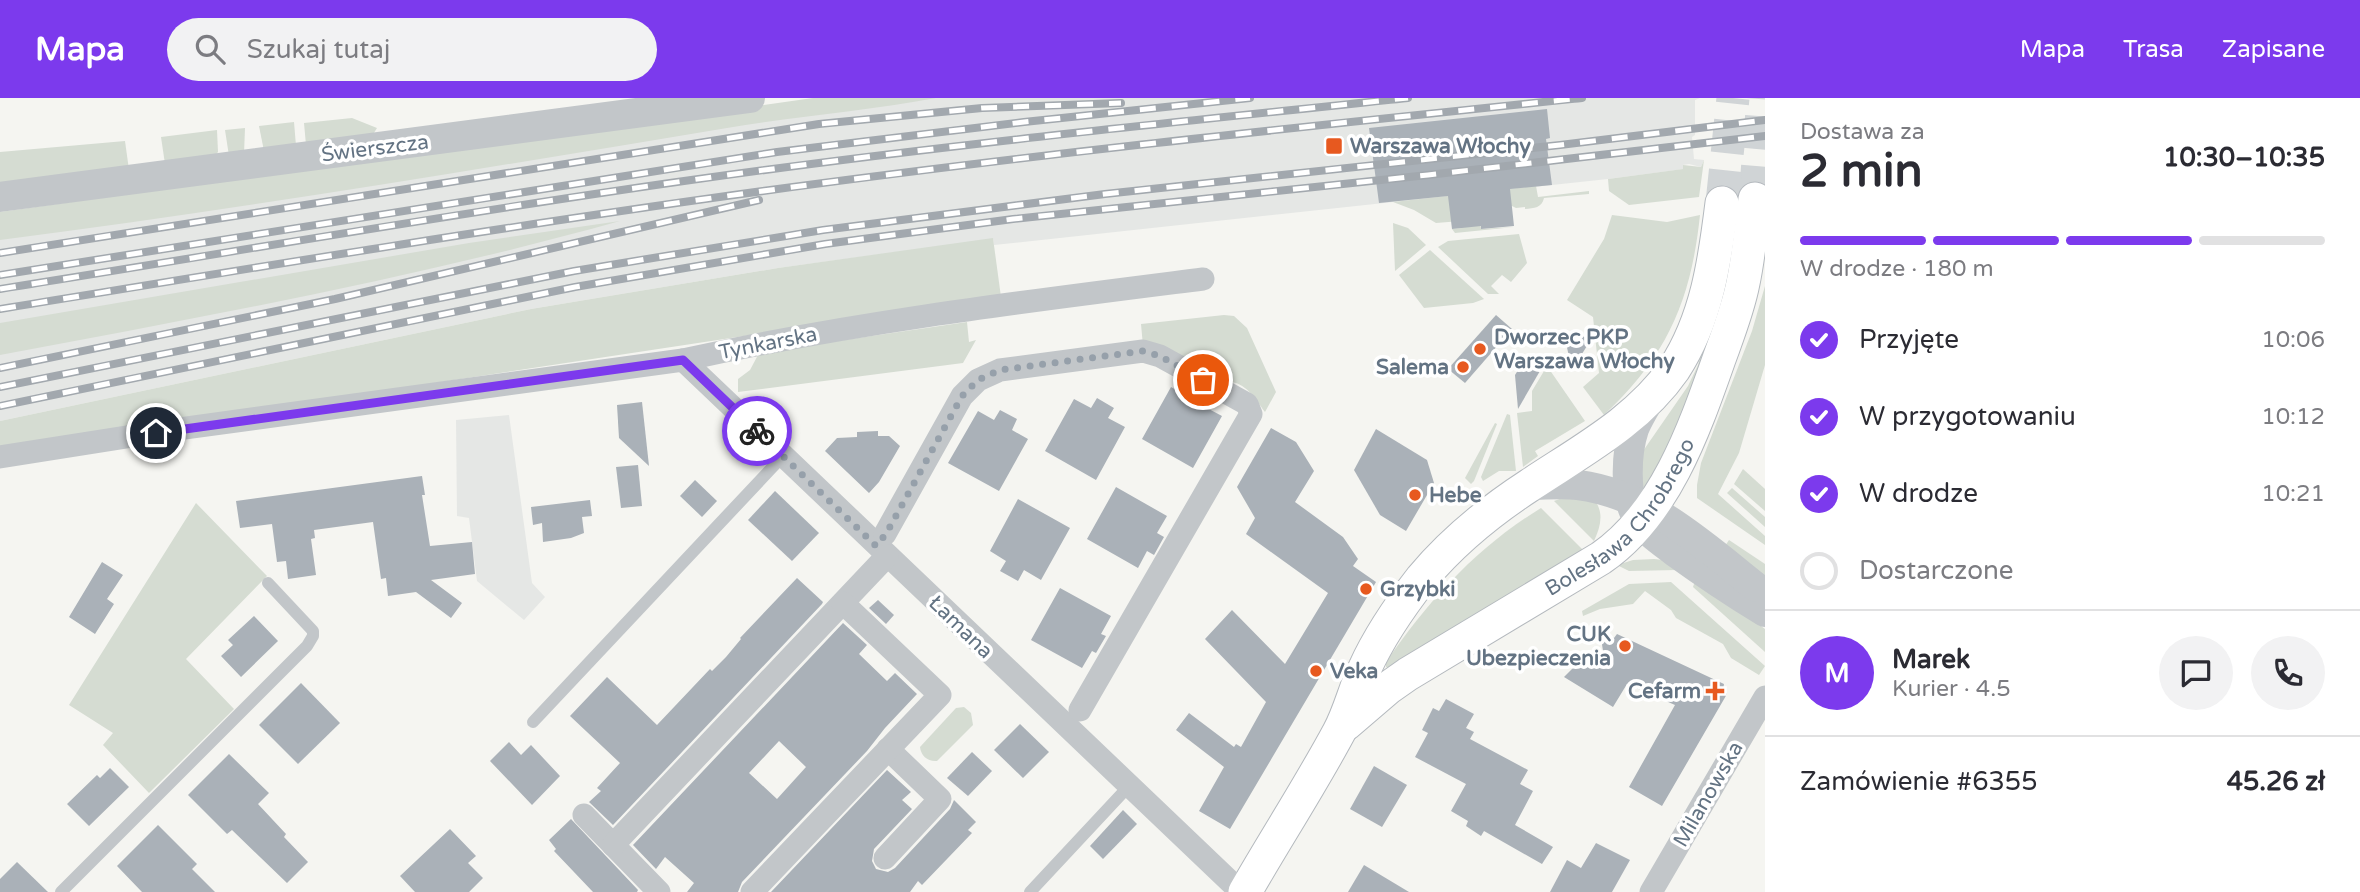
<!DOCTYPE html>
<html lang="pl">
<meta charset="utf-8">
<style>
:root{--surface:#fff;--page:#f2f2f3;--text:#2b2b33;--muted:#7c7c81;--line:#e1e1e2;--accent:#7c3aed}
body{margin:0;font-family:"Varela Round",sans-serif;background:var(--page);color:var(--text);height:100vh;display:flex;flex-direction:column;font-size:26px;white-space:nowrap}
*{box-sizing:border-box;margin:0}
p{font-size:23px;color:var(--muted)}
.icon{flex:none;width:38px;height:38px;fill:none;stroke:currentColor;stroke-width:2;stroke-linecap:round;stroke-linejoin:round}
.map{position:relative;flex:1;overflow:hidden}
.drawer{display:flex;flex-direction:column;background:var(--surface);width:595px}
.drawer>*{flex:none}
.pin{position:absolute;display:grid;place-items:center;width:60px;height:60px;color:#fff;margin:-30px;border:4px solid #fff;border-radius:50%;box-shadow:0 2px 7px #0007}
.courier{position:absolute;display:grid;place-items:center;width:70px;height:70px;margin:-35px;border:5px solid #7c3aed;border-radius:50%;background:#fff;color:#222;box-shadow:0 2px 9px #0007}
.summary em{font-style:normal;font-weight:800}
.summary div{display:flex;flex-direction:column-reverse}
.summary{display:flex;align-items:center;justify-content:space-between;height:119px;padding:0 35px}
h1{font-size:46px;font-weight:800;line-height:52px}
.bar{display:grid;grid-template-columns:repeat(4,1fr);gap:10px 7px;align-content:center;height:84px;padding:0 35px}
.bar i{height:9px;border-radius:5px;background:var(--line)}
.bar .selected{background:var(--accent)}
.bar p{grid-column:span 4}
.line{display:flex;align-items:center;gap:18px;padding:0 35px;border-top:2px solid var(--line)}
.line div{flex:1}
.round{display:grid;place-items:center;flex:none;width:74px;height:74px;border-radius:37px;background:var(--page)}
ol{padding:0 35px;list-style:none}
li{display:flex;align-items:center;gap:21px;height:77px}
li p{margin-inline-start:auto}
li .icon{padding:7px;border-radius:50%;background:var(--accent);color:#fff;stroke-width:4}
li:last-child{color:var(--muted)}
li i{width:38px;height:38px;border:4px solid var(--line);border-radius:50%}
header{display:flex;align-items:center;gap:42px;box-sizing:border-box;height:98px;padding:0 35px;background:var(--accent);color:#fff}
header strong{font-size:33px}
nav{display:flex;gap:38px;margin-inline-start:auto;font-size:24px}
.search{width:490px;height:63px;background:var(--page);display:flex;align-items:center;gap:18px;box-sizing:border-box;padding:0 24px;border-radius:38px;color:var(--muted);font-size:26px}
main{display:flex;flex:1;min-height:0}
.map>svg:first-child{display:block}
</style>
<header>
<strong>Mapa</strong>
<div class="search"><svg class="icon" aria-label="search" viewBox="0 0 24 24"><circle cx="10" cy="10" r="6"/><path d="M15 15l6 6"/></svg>Szukaj tutaj</div>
<nav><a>Mapa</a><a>Trasa</a><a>Zapisane</a></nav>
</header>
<main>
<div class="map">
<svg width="1765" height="794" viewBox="0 0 1765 794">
<rect width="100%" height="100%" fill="#f5f5f1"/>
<g fill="#e5e7e5">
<polygon points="901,0 1700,0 1695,2 1695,37 1692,39 1694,61 1704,62 1701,69 1689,66 1683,67 1684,71 1608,81 994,147 993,141 778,170 531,211 0,323 0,120"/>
<polygon points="509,317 532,485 545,499 524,522 477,483 469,420 457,418 456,322"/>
</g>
<g fill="#d5dcd2">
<path d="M 813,0 L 936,0 C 867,13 796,18 727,30 C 485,70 243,111 0,142 L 0,114 Z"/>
<polygon points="352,20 377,30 372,38 306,47 304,25"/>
<polygon points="294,24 296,48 264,53 259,28"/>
<polygon points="245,30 244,56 229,58 225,32"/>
<polygon points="217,32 218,54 213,60 165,66 161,39"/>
<polygon points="125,43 129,72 0,87 0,54"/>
<polygon points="1704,62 1699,99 1629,107 1609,93 1608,81 1683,71 1683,67 1701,69"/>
<path d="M 1536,88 L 1538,99 L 1589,93 L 1589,96 L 1544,100 C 1542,110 1534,110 1525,111 L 1525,109 L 1516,110 L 1512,108 L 1479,112 L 1481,131 L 1514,129 L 1455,135 L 1452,131 L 1462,130 L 1461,123 L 1436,125 L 1414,112 L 1393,104 Z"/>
<polygon points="1742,102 1733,174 1675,339 1644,395 1638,377 1643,353 1688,288 1698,267 1707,236 1734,103"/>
<path d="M 1612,117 L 1667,124 L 1700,117 C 1691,203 1667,258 1604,317 L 1583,289 L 1599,275 L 1593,219 L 1567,202 L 1604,141 Z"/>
<path d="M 620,123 C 416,180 207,218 0,257 L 0,225 L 469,145 Z"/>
<polygon points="1393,125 1408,130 1426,147 1395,173"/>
<polygon points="1519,136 1527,165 1511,184 1502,177 1491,188 1499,196 1488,196 1438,149 1448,143"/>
<polygon points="993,140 1001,199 0,351 0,323 531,211 778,170"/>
<polygon points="1430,152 1484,201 1473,205 1424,210 1399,177"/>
<polygon points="1765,188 1765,267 1739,355 1718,396 1765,438 1765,447 1697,400 1697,387 1701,365 1752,233"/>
<path d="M 1224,217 L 1234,218 L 1247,230 L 1276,294 L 1265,314 C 1254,299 1244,281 1223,284 L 1143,248 L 1141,226 Z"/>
<polygon points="967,224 969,244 976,242 963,265 738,294 738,281 750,272 758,257 769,253"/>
<polygon points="1547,268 1585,323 1535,353 1538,358 1523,369 1517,315 1532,313 1532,293"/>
<polygon points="1507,316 1510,317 1516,373 1499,373 1483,383 1481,379"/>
<polygon points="1495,325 1497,326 1474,383 1471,386 1465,380"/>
<polygon points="1743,371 1765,391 1765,413 1734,386"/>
<polygon points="1732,390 1765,419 1765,429 1727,395"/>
<path d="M 1568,398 L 1596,404 C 1604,417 1600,430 1594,443 L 1554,403 Z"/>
<polygon points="196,405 267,478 186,561 234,611 149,695 103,647 113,635 69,607"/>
<path d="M 1541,410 L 1586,455 L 1389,570 L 1386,569 L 1386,564 C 1428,503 1477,449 1541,410 Z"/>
<polygon points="1729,442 1765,466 1765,484 1723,451"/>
<polygon points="1654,461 1663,462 1677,472 1629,473 1617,467 1633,462"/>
<polygon points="1696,480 1765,531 1765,554 1693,489"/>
<polygon points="1671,484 1765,568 1759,577 1731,560 1723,546 1676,520 1671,512 1645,493 1633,506 1600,511 1583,518 1582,513 1629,486"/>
<path d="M 964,609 L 971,615 L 973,627 L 937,663 C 928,664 921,658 920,649 L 956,610 Z"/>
</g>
<g fill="#aab1b8" fill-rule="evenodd">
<polygon points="1547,11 1550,40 1546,41 1552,87 1510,91 1514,128 1481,131 1481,128 1452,131 1448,98 1379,105 1369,30"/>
<polygon points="1496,217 1512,231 1465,285 1448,271"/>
<polygon points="1574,232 1590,243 1572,272 1566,245"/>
<polygon points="1528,256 1544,266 1518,311 1515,277"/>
<polygon points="1171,289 1188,299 1192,291 1210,301 1205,309 1222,318 1193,370 1142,341"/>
<polygon points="1097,300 1114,310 1108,320 1125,329 1096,382 1045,353 1074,301 1091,310"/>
<polygon points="642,304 649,368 619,340 617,307"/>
<polygon points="1000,312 1017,321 1012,332 1028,341 999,393 948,365 978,313 994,322"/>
<polygon points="1271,330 1296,344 1314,373 1295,404 1343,439 1358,461 1353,468 1376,484 1230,731 1199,713 1224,669 1176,632 1189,615 1234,649 1236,646 1241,649 1266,604 1205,541 1232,512 1285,566 1328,495 1246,436 1255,420 1237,389"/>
<polygon points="1376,331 1427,362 1434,385 1406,433 1380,417 1354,372"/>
<polygon points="878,333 878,338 889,338 900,348 879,384 869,395 825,353 837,340 857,339 857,334"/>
<polygon points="638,367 642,408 621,410 616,369"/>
<polygon points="422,378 425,397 422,397 430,448 472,444 475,476 431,482 462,505 451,520 416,494 388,498 386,480 381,481 373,424 314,432 315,440 311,441 316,477 288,481 286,463 277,464 272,426 240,430 236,403"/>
<polygon points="695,382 717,403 702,419 680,398"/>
<polygon points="1116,389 1167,418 1157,435 1164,439 1154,457 1147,453 1138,470 1087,441"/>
<polygon points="775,393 819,435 792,463 748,422"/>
<polygon points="1018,401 1070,430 1041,482 1024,472 1018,483 1000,473 1006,463 990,453"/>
<polygon points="590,402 592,418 582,419 584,435 571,440 543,444 542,425 533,427 531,409"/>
<polygon points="102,464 123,477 107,501 114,506 95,536 69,519"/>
<polygon points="797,480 823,504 822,506 613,727 589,704 601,693 597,690 620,665 570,618 607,579 657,627 710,571 712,573 726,559 741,541 740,540"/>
<polygon points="1060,490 1111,518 1101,536 1106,538 1096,555 1092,553 1082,570 1031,542"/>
<polygon points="878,502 894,517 886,526 869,510"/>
<polygon points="254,518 278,543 241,579 221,558 233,547 228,542"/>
<path d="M 843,525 L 867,547 L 859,556 L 887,583 L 895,575 L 917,596 L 885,630 L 867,653 L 742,784 L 738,794 L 687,794 L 694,785 L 665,759 L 656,771 L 633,747 ZM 779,643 L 806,669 L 777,701 L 749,675 Z"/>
<polygon points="1600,534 1614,540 1617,536 1724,586 1723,592 1727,596 1662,708 1629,689 1675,607 1627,586 1613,609 1564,579 1583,560 1604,559"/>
<polygon points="301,585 340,625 298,666 259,627"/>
<polygon points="1446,601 1474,616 1466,630 1474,634 1470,641 1528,672 1520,686 1533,693 1515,727 1553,749 1542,766 1484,733 1481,738 1466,728 1468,723 1451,713 1466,686 1415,659 1428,635 1422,632 1433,610 1439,613"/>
<polygon points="1020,626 1049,654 1023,680 994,652"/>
<polygon points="509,644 521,657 531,647 560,678 532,707 490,663"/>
<polygon points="972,654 992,673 968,698 947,680"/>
<polygon points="229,656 269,695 258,706 286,736 284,739 308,764 287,785 232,732 227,736 188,697"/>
<polygon points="1374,668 1407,687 1382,729 1350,711"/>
<polygon points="110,670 129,689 89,728 67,706 97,677 100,680"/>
<polygon points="887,672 911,694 902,702 912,711 874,751 872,763 876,771 888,774 895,770 950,711 954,702 976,724 968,732 972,735 922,787 918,783 910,794 771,794"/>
<polygon points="1123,712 1137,726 1103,761 1090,748"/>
<polygon points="571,721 638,792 637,794 593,794 554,753 556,751 549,742"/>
<polygon points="158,727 197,766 192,771 215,794 142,794 117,768"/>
<polygon points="450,731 476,758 468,765 483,780 469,794 415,794 400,778"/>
<polygon points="1596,745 1630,762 1612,794 1550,794 1567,762 1581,770"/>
<polygon points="17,764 48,794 0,794 0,781"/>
<polygon points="1364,767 1409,794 1348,794"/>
</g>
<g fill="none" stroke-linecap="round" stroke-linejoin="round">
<g stroke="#d0d4d6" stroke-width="33" stroke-dasharray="33 17" stroke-linecap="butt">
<polyline points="1755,101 1763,0"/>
<polyline points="1722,105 1733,0"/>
</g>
<g stroke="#b4b9be" stroke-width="35">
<g id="secondary">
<path id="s1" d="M 1346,626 L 1388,590 L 1408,576 L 1601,460 C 1665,416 1694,332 1719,261 C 1728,236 1738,211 1743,185 C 1749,157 1751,129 1755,101"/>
<path d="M 1245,794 C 1276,740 1310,688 1339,634 C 1350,614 1355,590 1365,570 C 1379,539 1401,507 1422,480 C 1453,443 1490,413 1530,387 C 1581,353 1638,323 1674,271 C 1707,221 1715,162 1722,105"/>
</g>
</g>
<g stroke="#c2c6c9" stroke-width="12">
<polyline points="533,624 783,358"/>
<polyline points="61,794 307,548 313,538 313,533 268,485"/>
<polyline points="1030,794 1129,688"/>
</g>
<g stroke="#c2c6c9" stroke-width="23">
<polyline points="683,262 1241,794"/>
<path d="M 0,359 L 171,332 L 683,262 C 855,224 1029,203 1203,181"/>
<polyline points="885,436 962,298 978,282 1000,272 1143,253 1160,258 1247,306 1251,316 1080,612"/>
<polyline points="584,717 659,794"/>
<polyline points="613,747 887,458"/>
<polyline points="885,760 940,701 888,651"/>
<polyline points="752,794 940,597 843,505"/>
<polyline points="1651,794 1765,599"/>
</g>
<g stroke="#c2c6c9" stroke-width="30">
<polyline points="0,99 750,0"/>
<path d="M 1649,302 C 1644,312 1638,321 1634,331 C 1626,355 1624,400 1638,421 C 1647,434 1662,444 1675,454 C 1704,475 1734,495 1765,514"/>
<path d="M 1529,387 C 1545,387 1562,385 1578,387 C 1649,396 1703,447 1756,489"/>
</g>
<use href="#secondary" stroke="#fff" stroke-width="33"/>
<g stroke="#a2a8ae" stroke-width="8">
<g id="rail">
<polyline points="0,155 819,26 982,10 1121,5"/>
<polyline points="0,177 777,54 1024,24 1250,0"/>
<path d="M 0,191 C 228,155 456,115 684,83 C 925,49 1166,25 1408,0"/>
<path d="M 0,211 C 235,173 470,134 705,101 C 997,60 1290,30 1582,0"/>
<polyline points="0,270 335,201 759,102"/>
<polyline points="0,289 574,173 823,132 1105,96 1560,47 1765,22"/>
<polyline points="0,308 575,189 825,146 1013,121 1428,77 1765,38"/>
</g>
</g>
<use href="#rail" stroke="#fff" stroke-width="5" stroke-dasharray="16" stroke-linecap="butt"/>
</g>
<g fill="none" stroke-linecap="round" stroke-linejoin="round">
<polyline stroke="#96a0aa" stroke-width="7" stroke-dasharray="0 12.6" points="757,333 876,448 886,436 962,298 978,282 1000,272 1143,253 1160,258 1203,282"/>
<polyline stroke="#7c3aed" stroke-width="9" points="156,335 683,262 757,333"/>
</g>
<g fill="#e7591f" stroke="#fff" stroke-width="2.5">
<rect x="1325" y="39" width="18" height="18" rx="3.5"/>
<circle cx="1480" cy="251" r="7"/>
<circle cx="1463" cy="269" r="7"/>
<circle cx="1415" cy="397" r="7"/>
<circle cx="1366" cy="491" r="7"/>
<circle cx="1625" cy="548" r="7"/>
<circle cx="1316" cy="573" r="7"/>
<path d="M1711.5 582.5h7v7h7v7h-7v7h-7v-7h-7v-7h7z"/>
</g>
<g text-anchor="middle" stroke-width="7" stroke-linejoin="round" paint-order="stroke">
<g font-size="21" font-weight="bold" fill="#637383" stroke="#fff" text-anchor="start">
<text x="1350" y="55">Warszawa Włochy</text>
<text x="1494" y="246">Dworzec PKP<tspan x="1494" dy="24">Warszawa Włochy</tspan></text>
<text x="1449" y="276" text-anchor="end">Salema</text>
<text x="1429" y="404">Hebe</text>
<text x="1380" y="498">Grzybki</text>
<text x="1611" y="543" text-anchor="end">CUK<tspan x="1611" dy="24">Ubezpieczenia</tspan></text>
<text x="1330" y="580">Veka</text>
<text x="1701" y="600" text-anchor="end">Cefarm</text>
</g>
<g font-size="21" fill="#637383" stroke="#fff">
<text transform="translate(375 50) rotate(-7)" y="7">Świerszcza</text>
<text transform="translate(768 245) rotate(-11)" y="7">Tynkarska</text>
<text dy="7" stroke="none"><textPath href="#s1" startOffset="348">Bolesława Chrobrego</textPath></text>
<text transform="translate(961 529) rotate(44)" y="7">Łamana</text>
<text transform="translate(1708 696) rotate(-60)" y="7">Milanowska</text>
</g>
</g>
</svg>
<div class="pin" style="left:1203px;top:282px;background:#ea580c"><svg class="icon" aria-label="bag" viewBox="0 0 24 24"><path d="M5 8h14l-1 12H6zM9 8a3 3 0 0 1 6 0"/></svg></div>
<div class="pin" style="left:156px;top:335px;background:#1f2937"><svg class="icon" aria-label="home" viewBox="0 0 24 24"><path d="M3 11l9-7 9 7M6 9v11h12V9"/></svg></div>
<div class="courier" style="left:757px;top:333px"><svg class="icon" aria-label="bike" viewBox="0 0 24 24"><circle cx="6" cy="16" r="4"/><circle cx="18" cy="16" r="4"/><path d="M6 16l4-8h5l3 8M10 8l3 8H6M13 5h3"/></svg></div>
</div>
<section class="drawer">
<div class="summary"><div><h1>2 min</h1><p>Dostawa za</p></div><em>10:30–10:35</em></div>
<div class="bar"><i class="selected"></i><i class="selected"></i><i class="selected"></i><i></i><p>W drodze · 180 m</p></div>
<ol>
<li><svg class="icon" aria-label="check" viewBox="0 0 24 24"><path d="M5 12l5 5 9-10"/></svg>Przyjęte<p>10:06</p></li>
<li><svg class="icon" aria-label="check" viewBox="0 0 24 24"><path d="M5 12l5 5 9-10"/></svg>W przygotowaniu<p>10:12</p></li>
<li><svg class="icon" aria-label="check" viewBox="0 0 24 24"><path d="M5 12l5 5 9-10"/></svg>W drodze<p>10:21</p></li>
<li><i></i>Dostarczone</li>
</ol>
<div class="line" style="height:126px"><b class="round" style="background:var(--accent);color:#fff">M</b><div><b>Marek</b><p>Kurier · 4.5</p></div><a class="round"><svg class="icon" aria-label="chat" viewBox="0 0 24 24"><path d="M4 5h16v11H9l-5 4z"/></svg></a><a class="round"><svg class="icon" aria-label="phone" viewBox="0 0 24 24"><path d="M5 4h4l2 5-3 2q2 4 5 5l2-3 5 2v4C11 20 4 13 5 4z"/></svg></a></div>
<div class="line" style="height:91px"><div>Zamówienie #6355</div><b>45.26 zł</b></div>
</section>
</main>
